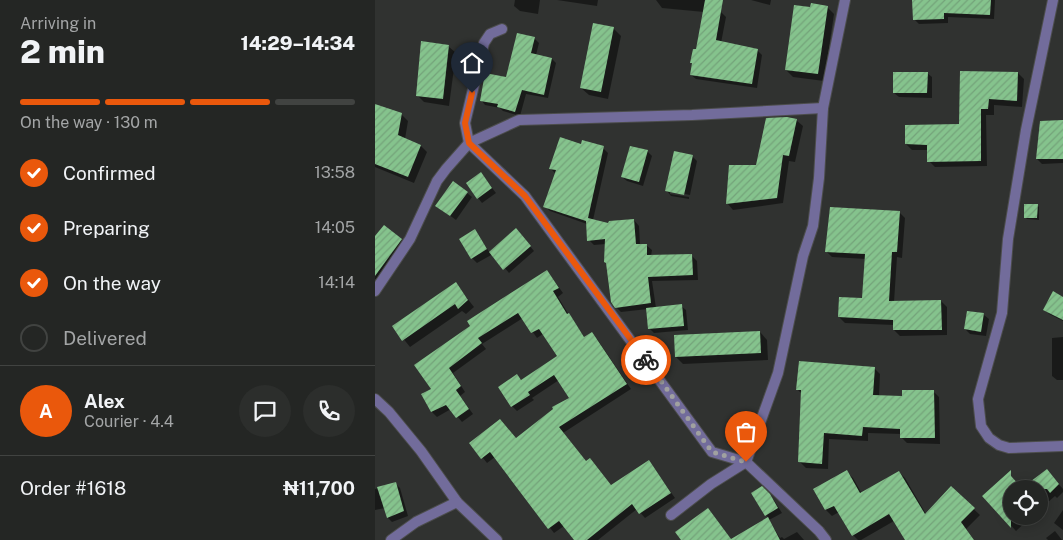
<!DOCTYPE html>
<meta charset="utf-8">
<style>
:root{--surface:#242624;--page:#2c2e2c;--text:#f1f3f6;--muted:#a3a5a6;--line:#414341;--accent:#ea580c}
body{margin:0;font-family:"Public Sans",sans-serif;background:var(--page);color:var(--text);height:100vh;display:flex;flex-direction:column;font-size:19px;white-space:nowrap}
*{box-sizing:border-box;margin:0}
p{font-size:16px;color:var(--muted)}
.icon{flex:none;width:28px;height:28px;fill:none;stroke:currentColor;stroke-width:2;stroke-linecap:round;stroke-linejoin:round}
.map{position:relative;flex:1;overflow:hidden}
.panel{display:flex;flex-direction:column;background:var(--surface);width:375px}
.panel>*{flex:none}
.controls{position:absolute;left:628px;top:480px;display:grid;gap:10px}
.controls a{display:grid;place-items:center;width:45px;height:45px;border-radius:50%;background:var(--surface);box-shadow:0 2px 12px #0003,0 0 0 1px var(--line);font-size:25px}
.pin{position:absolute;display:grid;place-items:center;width:42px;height:42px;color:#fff;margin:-51px -21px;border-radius:50% 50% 50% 0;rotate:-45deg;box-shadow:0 0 5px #0007}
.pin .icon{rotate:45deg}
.courier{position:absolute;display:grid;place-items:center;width:50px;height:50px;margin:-25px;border:4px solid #ea580c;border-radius:50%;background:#fff;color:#222;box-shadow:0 1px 6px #0007}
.head em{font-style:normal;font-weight:800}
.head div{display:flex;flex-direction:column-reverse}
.head{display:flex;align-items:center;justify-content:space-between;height:85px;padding:0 20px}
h1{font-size:32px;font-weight:800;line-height:38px}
.bar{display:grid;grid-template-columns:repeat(4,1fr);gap:8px 5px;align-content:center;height:60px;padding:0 20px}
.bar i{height:6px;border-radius:4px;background:var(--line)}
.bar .current{background:var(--accent)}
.bar p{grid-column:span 4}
.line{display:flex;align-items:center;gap:12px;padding:0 20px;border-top:1px solid var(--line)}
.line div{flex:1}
.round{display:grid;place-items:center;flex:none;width:52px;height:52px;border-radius:26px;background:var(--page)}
ol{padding:0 20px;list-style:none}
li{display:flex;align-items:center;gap:15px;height:55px}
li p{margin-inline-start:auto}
li .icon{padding:5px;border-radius:50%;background:var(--accent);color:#fff;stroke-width:4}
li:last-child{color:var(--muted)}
li i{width:28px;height:28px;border:2px solid var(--line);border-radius:50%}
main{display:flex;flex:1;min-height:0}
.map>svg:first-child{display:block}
</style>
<main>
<section class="panel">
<div class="head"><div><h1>2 min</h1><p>Arriving in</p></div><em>14:29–14:34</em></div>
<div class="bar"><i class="current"></i><i class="current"></i><i class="current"></i><i></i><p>On the way · 130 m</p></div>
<ol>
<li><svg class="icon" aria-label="check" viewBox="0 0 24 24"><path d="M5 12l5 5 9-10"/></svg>Confirmed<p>13:58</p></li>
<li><svg class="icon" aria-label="check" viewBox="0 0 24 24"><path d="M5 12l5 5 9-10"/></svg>Preparing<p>14:05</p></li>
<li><svg class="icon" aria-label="check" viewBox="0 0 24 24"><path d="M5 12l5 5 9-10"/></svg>On the way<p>14:14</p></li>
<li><i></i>Delivered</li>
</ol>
<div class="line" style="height:90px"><b class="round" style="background:var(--accent);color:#fff">A</b><div><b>Alex</b><p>Courier · 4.4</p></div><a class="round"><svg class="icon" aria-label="chat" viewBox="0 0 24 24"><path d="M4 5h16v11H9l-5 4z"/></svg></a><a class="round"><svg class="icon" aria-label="phone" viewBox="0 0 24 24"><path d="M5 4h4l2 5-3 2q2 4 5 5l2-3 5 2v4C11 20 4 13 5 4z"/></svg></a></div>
<div class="line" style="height:65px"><div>Order #1618</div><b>₦11,700</b></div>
</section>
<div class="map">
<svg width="688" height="540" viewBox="0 0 688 540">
<defs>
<pattern id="building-hatch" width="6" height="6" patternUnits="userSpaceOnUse" patternTransform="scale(1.25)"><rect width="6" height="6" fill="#85c38d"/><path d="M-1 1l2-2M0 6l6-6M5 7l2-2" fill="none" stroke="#74a37a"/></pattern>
</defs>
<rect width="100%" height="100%" fill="#303230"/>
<g fill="#0007">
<polygon points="140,0 165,0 163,14 145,11 139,6"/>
<polygon points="182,0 223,0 222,6"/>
<polygon points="281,0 333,0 331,10 346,12 351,17 346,43 382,50 387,55 382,88 321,79 316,75 329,12 287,8"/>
<polygon points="376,0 396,0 395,5"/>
<polygon points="539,0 620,0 619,19 573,17 573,23 544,24 539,19"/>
<polygon points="452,7 459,14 449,81 418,77 411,70 436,9"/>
<polygon points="238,28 246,36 233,99 214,95 206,88"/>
<polygon points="159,38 164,43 161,55 177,59 181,63 173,98 151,94 145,116 128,111 125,108 110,105 106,100 132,78"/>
<polygon points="73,46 81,53 74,106 49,102 42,95"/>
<polygon points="586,72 643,73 649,79 647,107 619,105 619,115 611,115 612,166 560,167 554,161 553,150 537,150 531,144 586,125"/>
<polygon points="552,73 557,77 557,98 524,97 519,93"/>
<polygon points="0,105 26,114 33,121 30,139 46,146 52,152 39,183 0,167"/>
<polygon points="421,120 428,126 420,162 414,161 408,203 358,210 352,203"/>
<polygon points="688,121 688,163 667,164 662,159"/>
<polygon points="207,145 228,148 233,153 218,220 234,224 259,220 264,226 265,245 271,245 277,250 276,256 317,256 322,261 323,280 277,281 281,308 306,306 311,310 313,330 279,333 275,329 273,309 246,312 241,307 231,244 219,245 214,240 212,224 175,211 170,206 181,174 176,169"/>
<polygon points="272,151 277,156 268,186 252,181 247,177"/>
<polygon points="317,156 322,161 315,195 295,191 295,194 314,197 314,199 296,196 292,191"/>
<polygon points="110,179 121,193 107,203 103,198"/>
<polygon points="92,193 97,197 81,220 62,206"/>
<polygon points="662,205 664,207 664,220 652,219 650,217"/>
<polygon points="524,212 530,218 527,258 522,257 519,302 566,301 572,307 572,335 525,336 519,330 519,325 470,323 464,317 489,299 491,259 457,257 451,251"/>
<polygon points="100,231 115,253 145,234 159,251 134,273 118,254 102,263 97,258"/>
<polygon points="0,238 26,240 30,245 4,282 0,279"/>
<polygon points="172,271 188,293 183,297 194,315 210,338 222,339 256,389 188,433 211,462 236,486 274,462 300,498 270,518 262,509 223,540 200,540 189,526 179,533 120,457 112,463 96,443 141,439 195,398 184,380 157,398 159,400 142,411 137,406 142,376 147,381 183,356 168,334 162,338 148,318 107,344 111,349 78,373 90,392 85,396 98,414 87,422 76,409 62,417 57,412 48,394 57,389 41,366"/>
<polygon points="81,284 99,307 91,314 87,311 35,347 19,327"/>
<polygon points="688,298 688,321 674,314 670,309"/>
<polygon points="593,312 609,315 614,319 611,336 595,334 590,329"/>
<polygon points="385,332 392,340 393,360 308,364 301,357"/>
<polygon points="688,337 688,380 682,380 677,376 677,338"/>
<polygon points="499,368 505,374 504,396 528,397 558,391 564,397 565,444 532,443 526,437 526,434 493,433 493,441 454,439 453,469 431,468 425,462 427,394 423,390"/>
<polygon points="672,471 688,489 688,492 682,498 680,496 664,510 664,489"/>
<polygon points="472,472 478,478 487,494 524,472 530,478 551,514 576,488 605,515 591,529 599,540 532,540 519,521 486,540 483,540 478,535 464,512 457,516 451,510 440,490"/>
<polygon points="20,483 25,488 33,516 17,522 13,518 10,508 0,510 0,489"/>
<polygon points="387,488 399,500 407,513 394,520 405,538 407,537 409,539 422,532 429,540 357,540 394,518 391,515"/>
<polygon points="636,489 636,516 657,516 641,531 609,496"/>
<polygon points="688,510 688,530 679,523"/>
<polygon points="680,531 687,540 673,540 671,538"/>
</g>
<g fill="url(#building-hatch)">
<polygon points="330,0 348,0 341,40 383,49 377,84 315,75 317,63 315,63 318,49 321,49"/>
<polygon points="537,0 616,0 615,15 569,13 569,19 538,20"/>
<polygon points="436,3 453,6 443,74 410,70 419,5 435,7"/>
<polygon points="218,23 239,27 226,92 205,88"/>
<polygon points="142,33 160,37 156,53 177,58 169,95 147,90 140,112 122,107 123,104 105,101 110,73 131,77"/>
<polygon points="46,41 74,45 68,99 41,96"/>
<polygon points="585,71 643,72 642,101 614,99 613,109 606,109 606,161 552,162 552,145 530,144 530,125 584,124"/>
<polygon points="518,72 553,72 552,93 518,93"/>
<polygon points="0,104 27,113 23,135 46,145 33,177 0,164"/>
<polygon points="412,117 422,119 414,156 408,155 402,198 351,204 354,165 381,165 391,118"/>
<polygon points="688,120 688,159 661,159 665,121"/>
<polygon points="185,137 206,144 207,140 229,146 213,218 233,223 234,221 259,219 261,244 272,244 272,255 317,254 318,275 273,277 276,303 240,308 236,302 231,263 229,262 230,239 212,241 211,221 168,207 181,170 174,169"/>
<polygon points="255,146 273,150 264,182 246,177"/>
<polygon points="299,151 318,155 309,195 290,191"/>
<polygon points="106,172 117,188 102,199 91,183"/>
<polygon points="78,181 93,192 75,216 60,206"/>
<polygon points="649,204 663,204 662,218 649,218"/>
<polygon points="455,207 525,211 522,252 517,252 514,301 566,300 567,330 518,330 518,320 463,317 464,297 487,298 490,254 450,252"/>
<polygon points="9,225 27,239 0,276 0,236"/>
<polygon points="141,228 156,246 128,270 114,252"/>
<polygon points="100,229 112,249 96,259 84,239"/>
<polygon points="172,270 184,288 178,291 192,314 194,313 209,337 217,332 252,384 184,427 211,461 215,458 236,485 274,460 296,493 264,514 257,504 212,540 199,540 184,521 173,529 115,452 106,459 94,443 125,419 141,438 178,409 177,407 194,398 179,375 153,392 155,395 136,407 123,387 142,374 146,380 182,356 164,329 156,333 143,313 103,338 107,343 74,368 86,386 81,390 94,409 81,418 71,405 56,412 46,394 56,389 39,365 95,326 92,321"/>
<polygon points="81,282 93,300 83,309 80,304 27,341 17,326"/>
<polygon points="678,291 688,297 688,320 668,310"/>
<polygon points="307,304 309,326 273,329 271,308"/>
<polygon points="592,311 609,313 606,332 589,329"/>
<polygon points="385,331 386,353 300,357 299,335"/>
<polygon points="424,361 500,367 498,395 527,396 527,390 559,390 560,438 525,438 525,429 488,427 487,436 449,433 447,464 423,462 426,390 421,390"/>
<polygon points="672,469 684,484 675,493 672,489 636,489 636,528 607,496 636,470 636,476 647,488"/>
<polygon points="472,470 485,493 524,471 550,514 576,486 600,508 586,522 599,540 530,540 514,514 477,536 459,506 450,510 438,489"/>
<polygon points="21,482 29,511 12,518 2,487"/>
<polygon points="387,486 395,494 403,508 390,516 376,493"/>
<polygon points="333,508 356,539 393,517 405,540 306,540 300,532"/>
</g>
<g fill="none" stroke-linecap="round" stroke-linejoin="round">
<g stroke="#4c4d4c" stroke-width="12">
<g id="minor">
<polyline points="678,0 651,130 633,239 627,313 603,399 606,426 614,438 624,445 634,448 688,446"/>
<polyline points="127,29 115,34 109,43 90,123 94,143 150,196 337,452 371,462 444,531 451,540"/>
<polyline points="0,291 35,239 62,181 71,169 94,143 144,120 317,115 448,108"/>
<polyline points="0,399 14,412 46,451 82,502 122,540"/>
<polyline points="296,515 336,484 371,462 403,373 428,256 438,226 444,178 448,108 470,0"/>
<polyline points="16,540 41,522 82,502"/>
</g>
</g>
<use href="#minor" stroke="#726c9b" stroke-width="10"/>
</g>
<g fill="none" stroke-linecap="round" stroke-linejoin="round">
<polyline stroke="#a0a1a0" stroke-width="5" stroke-dasharray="0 9" points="271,360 337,452 371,462"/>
<polyline stroke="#ea580c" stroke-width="6" points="97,93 90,123 94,143 150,196 271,360"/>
</g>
</svg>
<div class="controls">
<a><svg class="icon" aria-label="locate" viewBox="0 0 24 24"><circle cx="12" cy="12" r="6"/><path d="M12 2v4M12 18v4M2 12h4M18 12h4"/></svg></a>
</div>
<div class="pin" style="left:371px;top:462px;background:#ea580c"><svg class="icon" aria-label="bag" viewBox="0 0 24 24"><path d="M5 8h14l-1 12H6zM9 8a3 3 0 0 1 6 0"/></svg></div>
<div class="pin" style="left:97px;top:93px;background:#1f2937"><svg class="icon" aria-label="home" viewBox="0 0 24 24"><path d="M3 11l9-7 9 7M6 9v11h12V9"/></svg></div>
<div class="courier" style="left:271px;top:360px"><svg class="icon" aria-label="bike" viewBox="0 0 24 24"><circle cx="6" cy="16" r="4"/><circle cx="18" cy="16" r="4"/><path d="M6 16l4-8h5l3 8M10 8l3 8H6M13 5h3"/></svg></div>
</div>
</main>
